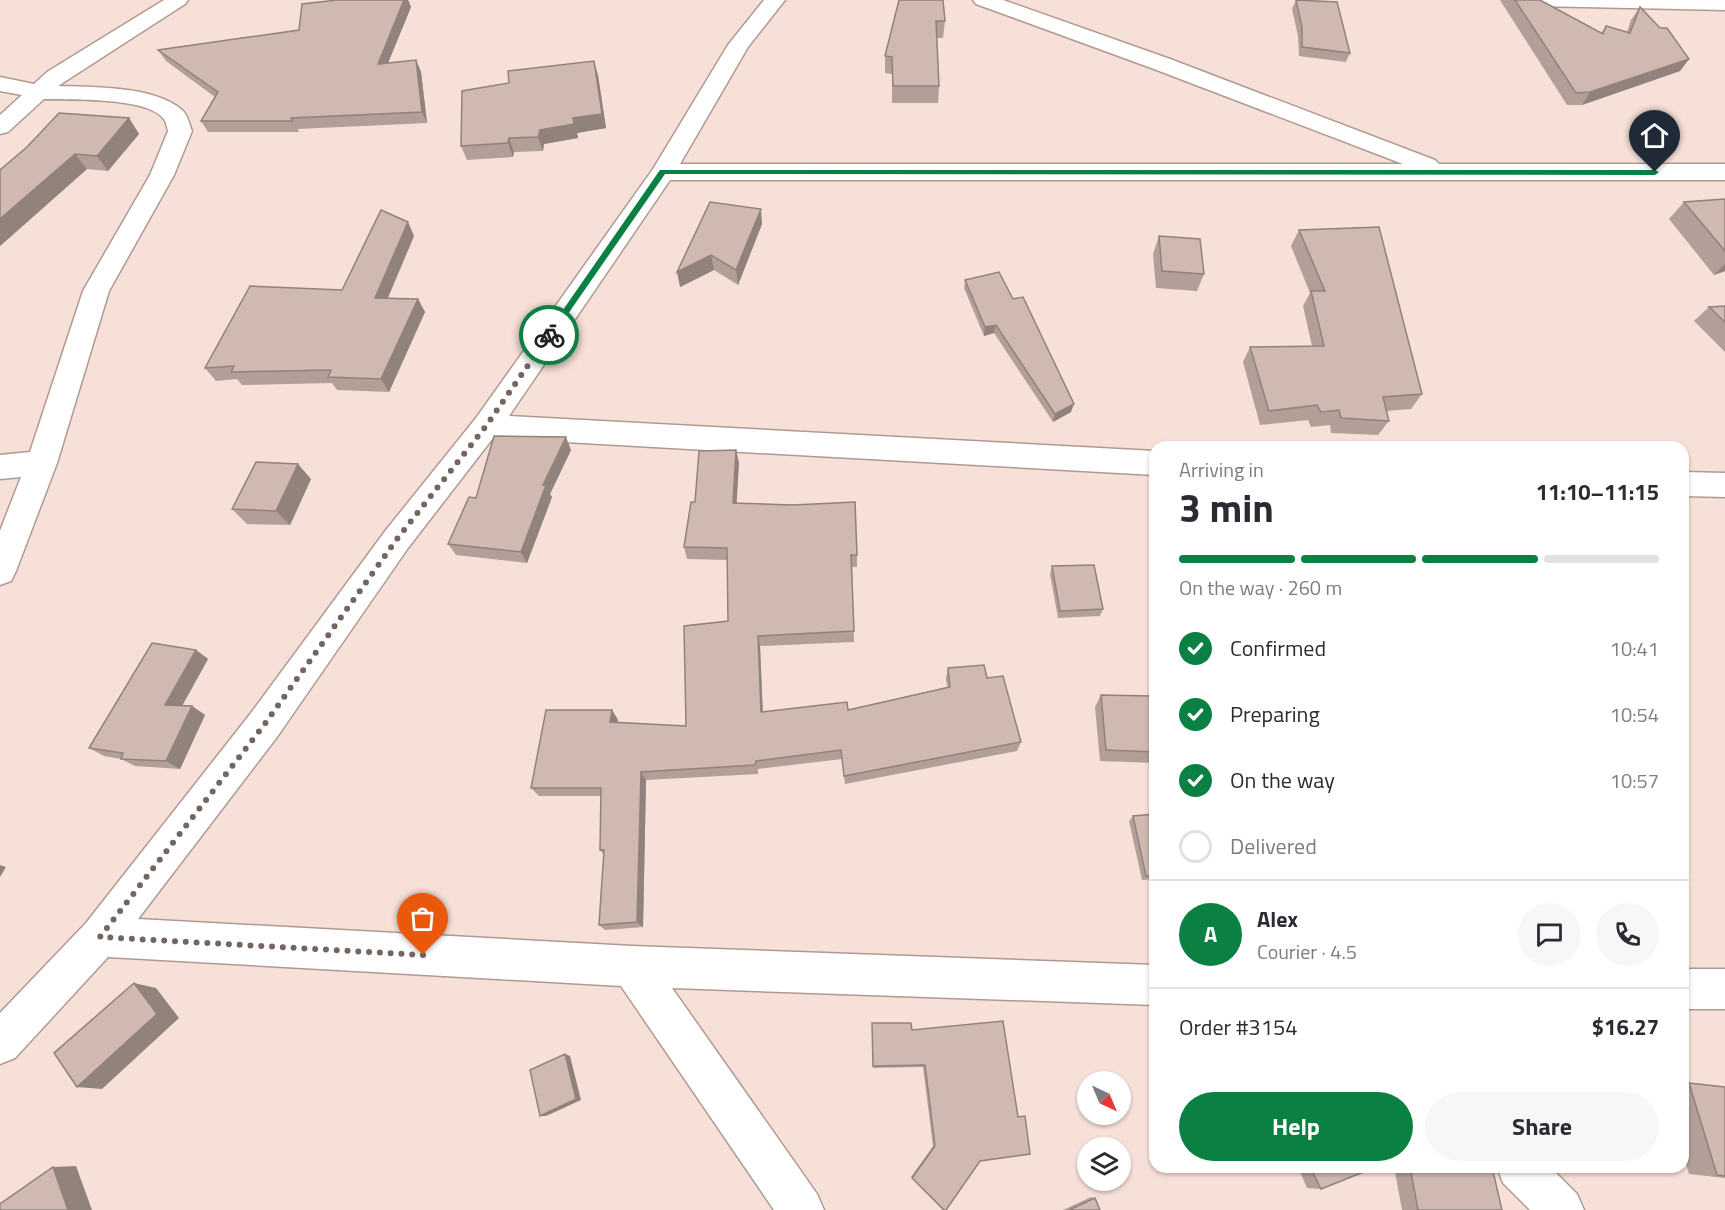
<!DOCTYPE html>
<meta charset="utf-8">
<style>
:root{--surface:#fff;--page:#f7f7f7;--text:#2b2b33;--muted:#7c7c81;--line:#e1e1e2;--accent:#0b8043}
body{margin:0;font-family:"Titillium Web",sans-serif;background:var(--page);color:var(--text);height:100vh;display:flex;flex-direction:column;font-size:22px;white-space:nowrap}
*{box-sizing:border-box;margin:0}
p{font-size:20px;color:var(--muted)}
.icon{flex:none;width:33px;height:33px;fill:none;stroke:currentColor;stroke-width:2;stroke-linecap:round;stroke-linejoin:round}
.map{position:relative;flex:1;overflow:hidden}
.details{position:absolute;left:1149px;top:441px;width:540px;height:732px;display:flex;flex-direction:column;background:var(--surface);border-radius:18px;box-shadow:0 2px 4px #0004}
.details>*{flex:none}
.needle{width:39px;rotate:136deg}
.controls{position:absolute;left:1077px;top:1071px;display:grid;gap:12px}
.controls a{display:grid;place-items:center;width:54px;height:54px;border-radius:50%;background:var(--surface);box-shadow:0 2px 4px #0004;font-size:30px}
.pin{position:absolute;display:grid;place-items:center;width:51px;height:51px;color:#fff;margin:-62px -26px;border-radius:50% 50% 50% 0;rotate:-45deg;box-shadow:0 0 6px #0007}
.pin .icon{rotate:45deg}
.courier{position:absolute;display:grid;place-items:center;width:60px;height:60px;margin:-30px;border:4px solid #0b8043;border-radius:50%;background:#fff;color:#222;box-shadow:0 2px 8px #0007}
.head em{font-style:normal;font-weight:700}
.head div{display:flex;flex-direction:column-reverse}
.head{display:flex;align-items:center;justify-content:space-between;height:102px;padding:0 30px}
h1{font-size:39px;font-weight:700;line-height:45px}
.bar{display:grid;grid-template-columns:repeat(4,1fr);gap:9px 6px;align-content:center;height:72px;padding:0 30px}
.bar i{height:8px;border-radius:4px;background:var(--line)}
.bar .current{background:var(--accent)}
.bar p{grid-column:span 4}
.line{display:flex;align-items:center;gap:15px;padding:0 30px;border-top:2px solid var(--line)}
.line div{flex:1}
.round{display:grid;place-items:center;flex:none;width:63px;height:63px;border-radius:32px;background:var(--page)}
ol{padding:0 30px;list-style:none}
li{display:flex;align-items:center;gap:18px;height:66px}
li p{margin-inline-start:auto}
li .icon{padding:6px;border-radius:50%;background:var(--accent);color:#fff;stroke-width:4}
li:last-child{color:var(--muted)}
li i{width:33px;height:33px;border:3px solid var(--line);border-radius:50%}
.cta{display:flex;gap:12px;margin-top:auto;padding:12px 30px}
.cta a{flex:1;height:69px;border-radius:36px;background:var(--accent);color:#fff;font-size:24px;font-weight:700;line-height:69px;text-align:center}
.cta a+a{background:var(--page);color:var(--text)}
.map>svg:first-child{display:block}
</style>
<div class="map">
<svg width="1725" height="1210" viewBox="0 0 1725 1210">
<rect width="100%" height="100%" fill="#f7e0d8"/>
<g fill="none" stroke-linecap="round" stroke-linejoin="round">
<g stroke="#af9a92" stroke-width="3">
<g id="minor">
<path d="M 164,0 L 188,0 L 185,4 L 58,86 C 93,87 155,86 182,110 C 188,115 189,124 192,131 L 174,175 L 109,291 L 57,463 L 16,571 L 11,581 L 0,585 L 0,531 L 21,477 L 0,479 L 0,455 L 30,452 L 83,291 L 150,175 L 168,131 C 167,127 166,121 163,118 C 145,97 72,100 44,99 L 8,132 L 0,134 L 0,115 L 22,95 L 0,91 L 0,77 L 34,84 L 47,72 Z"/>
<polygon points="764,0 785,0 748,47 680,164 1403,164 1154,69 976,4 973,0 1003,0 1170,59 1435,160 1439,164 1725,164 1725,180 670,180 509,416 1155,451 1155,475 493,438 408,548 277,737 138,919 632,946 1155,965 1155,1005 672,988 817,1194 824,1210 774,1210 621,986 108,957 15,1058 0,1064 0,1013 86,923 251,713 386,530 476,418 653,169 728,45"/>
<polygon points="1525,0 1725,0 1725,10 1535,6 1528,4"/>
<polygon points="1683,472 1725,473 1725,497 1683,496"/>
<rect x="1683" y="969" width="42" height="40"/>
<polygon points="1497,1167 1550,1167 1577,1194 1584,1210 1530,1210 1503,1183"/>
</g>
</g>
<use href="#minor" fill="#fff" fill-rule="evenodd"/>
</g>
<g fill="#b29f98">
<polygon points="337,0 408,0 411,7 388,63 416,60 421,72 427,123 298,129 299,132 208,132 201,121 215,97 166,61 158,50 299,30"/>
<polygon points="899,0 945,21 943,38 937,38 939,86 938,103 892,103 892,74 885,73 885,56"/>
<polygon points="1296,0 1350,53 1346,62 1299,56 1298,36 1292,9"/>
<polygon points="1500,0 1540,0 1601,33 1606,26 1627,32 1631,20 1640,7 1689,59 1680,71 1582,105 1567,105"/>
<polygon points="598,75 606,128 577,133 578,138 544,144 543,151 514,152 513,157 467,160 461,146"/>
<polygon points="129,118 139,134 108,171 87,169 0,246 0,170"/>
<polygon points="1725,199 1725,271 1714,275 1669,219 1684,202"/>
<polygon points="710,202 762,224 738,285 714,270 680,287"/>
<polygon points="1299,230 1422,394 1411,409 1386,411 1389,421 1378,435 1331,433 1330,425 1311,427 1308,420 1260,425 1243,362 1250,347 1312,346 1303,306 1310,293 1291,246"/>
<polygon points="414,236 388,298 418,299 425,312 389,392 337,390 332,383 242,385 237,379 216,381 205,368 342,290"/>
<polygon points="1159,236 1204,274 1197,291 1156,288 1153,254"/>
<polygon points="965,280 1013,299 1071,412 1053,422 994,333 984,336 964,288"/>
<polygon points="1725,306 1725,352 1694,321 1709,307"/>
<polygon points="571,450 550,494 552,497 527,563 456,555 448,544 476,498"/>
<polygon points="739,462 736,503 857,555 857,567 852,567 854,642 760,646 763,712 848,710 947,687 946,678 948,668 987,678 1021,742 1017,751 845,784 842,759 758,769 758,774 646,780 643,927 605,930 599,925 604,855 600,850 601,796 539,796 531,788 612,710 618,720 617,722 686,726 728,621 728,560 687,559 684,547 695,502"/>
<polygon points="311,479 290,525 247,524 232,509"/>
<polygon points="1052,566 1103,609 1100,616 1058,618 1050,574"/>
<polygon points="196,650 208,659 182,706 192,706 205,715 180,769 135,766 121,759 104,756 89,748"/>
<polygon points="1101,695 1155,709 1155,763 1100,761 1095,707"/>
<polygon points="1155,814 1155,879 1142,880 1129,821 1133,816"/>
<polygon points="872,1023 912,1030 980,1161 943,1210 911,1177 933,1146 923,1067 873,1068"/>
<polygon points="1689,1083 1725,1087 1725,1178 1689,1174 1683,1154 1683,1084"/>
<polygon points="1298,1167 1376,1167 1321,1189 1307,1188"/>
<polygon points="1394,1167 1492,1167 1502,1210 1402,1210"/>
<polygon points="1091,1197 1095,1198 1100,1210 1063,1210"/>
</g>
<g fill="#91827c">
<polygon points="404,0 408,0 411,7 383,75 378,64"/>
<polygon points="1689,59 1680,71 1582,105 1590,92"/>
<polygon points="416,60 421,72 427,123 422,112"/>
<polygon points="594,61 598,75 606,128 577,133 578,138 544,144 543,151 538,137 540,130"/>
<polygon points="129,118 139,134 108,171 97,156"/>
<polygon points="509,138 514,152 513,157 508,143"/>
<polygon points="75,154 87,169 0,246 0,219"/>
<polygon points="761,209 762,224 738,285 736,270"/>
<polygon points="408,222 414,236 382,311 375,298"/>
<polygon points="711,255 714,270 680,287 677,272"/>
<polygon points="1725,264 1725,271 1714,275"/>
<polygon points="418,299 425,312 389,392 381,379"/>
<polygon points="996,325 994,333 984,336 985,327"/>
<polygon points="1074,404 1071,412 1053,422 1055,414"/>
<polygon points="566,437 571,450 550,494 552,497 527,563 521,552 543,485"/>
<polygon points="736,450 739,462 736,515 733,503"/>
<polygon points="298,464 311,479 290,525 276,511"/>
<polygon points="758,636 760,646 763,721 761,712"/>
<polygon points="196,650 208,659 178,713 165,705"/>
<polygon points="192,706 205,715 180,769 166,761"/>
<polygon points="612,710 618,720 616,731 610,722"/>
<polygon points="641,772 646,780 643,927 637,922"/>
<polygon points="0,865 6,867 0,877"/>
<polygon points="134,983 156,988 179,1018 102,1089 77,1087"/>
<polygon points="565,1054 570,1056 581,1100 546,1116 540,1116"/>
<polygon points="76,1166 92,1210 68,1210 53,1167"/>
</g>
<g fill="#cfb9b1" stroke="#91827c" stroke-width="1.5">
<polygon points="337,0 404,0 378,64 416,60 422,112 291,118 292,121 201,121 218,92 158,50 299,30 302,4"/>
<polygon points="899,0 943,0 945,21 936,21 939,86 893,86 892,57 885,56"/>
<polygon points="1296,0 1337,2 1350,53 1302,47 1302,27"/>
<polygon points="1515,0 1540,0 1603,34 1606,26 1630,33 1640,7 1660,28 1667,28 1689,59 1590,92 1576,93"/>
<polygon points="594,61 602,114 573,118 574,124 540,130 538,137 509,138 508,143 461,146 462,91 509,83 508,71"/>
<polygon points="59,113 129,118 97,156 75,154 0,219 0,170 27,147"/>
<polygon points="1725,199 1725,251 1684,202"/>
<polygon points="710,202 761,209 736,270 711,255 677,272"/>
<polygon points="381,210 408,222 375,298 418,299 381,379 328,377 331,370 231,372 234,366 205,368 250,286 342,290"/>
<polygon points="1379,227 1422,394 1383,397 1389,421 1341,418 1339,410 1321,412 1317,405 1269,411 1250,347 1324,346 1311,291 1325,291 1299,230"/>
<polygon points="1159,236 1200,239 1204,274 1162,271"/>
<polygon points="999,272 1013,299 1023,297 1074,404 1055,414 996,325 985,327 965,280"/>
<polygon points="1725,306 1725,322 1709,307"/>
<polygon points="494,436 566,437 543,485 546,485 521,552 448,544 469,497 476,498"/>
<polygon points="736,450 733,503 792,505 855,502 857,555 851,555 854,631 758,636 761,712 847,702 848,710 950,687 948,668 984,665 987,678 1003,676 1021,742 844,776 841,750 756,761 755,765 641,772 637,922 599,925 604,850 600,850 601,788 531,788 546,710 612,710 610,722 686,726 684,626 728,621 727,548 684,547 691,502 695,502 699,451"/>
<polygon points="256,462 298,464 276,511 232,509"/>
<polygon points="1094,565 1103,609 1060,611 1052,566"/>
<polygon points="152,643 196,650 165,705 192,706 166,761 121,759 123,753 89,748"/>
<polygon points="1101,695 1151,696 1152,709 1155,709 1155,752 1106,750"/>
<polygon points="1155,814 1155,876 1146,876 1133,816"/>
<polygon points="134,983 157,1014 77,1087 54,1053"/>
<polygon points="1003,1021 1018,1117 1025,1116 1030,1154 980,1161 946,1210 944,1210 912,1178 935,1146 925,1065 873,1066 872,1023 911,1023 912,1030"/>
<polygon points="565,1054 576,1099 540,1116 530,1070"/>
<polygon points="1689,1083 1725,1087 1725,1176 1717,1175"/>
<polygon points="53,1167 68,1210 0,1210 0,1204"/>
<polygon points="1310,1167 1376,1167 1321,1189"/>
<polygon points="1410,1167 1492,1167 1502,1210 1418,1210"/>
<polygon points="1095,1198 1100,1210 1069,1210"/>
</g>
<polygon fill="#0b8043" points="660,170 1655,170 1659,172 1655,175 665,174 552,337 547,337 547,333"/>
<g fill="none" stroke-linecap="round" stroke-linejoin="round">
<polyline stroke="#736661" stroke-width="6" stroke-dasharray="0 10.8" points="423,955 100,937 264,725 397,539 486,426 549,335"/>
</g>
</svg>
<div class="controls">
<a><svg class="needle" viewBox="-14 -14 28 28"><path d="M0-13l5 13h-10z" fill="#e53935"/><path d="M0 13l5-13h-10z" fill="#7c7c81"/></svg></a>
<a><svg class="icon" aria-label="layers" viewBox="0 0 24 24"><path d="M12 4l9 5-9 5-9-5zM3 14l9 5 9-5"/></svg></a>
</div>
<div class="pin" style="left:423px;top:955px;background:#ea580c"><svg class="icon" aria-label="bag" viewBox="0 0 24 24"><path d="M5 8h14l-1 12H6zM9 8a3 3 0 0 1 6 0"/></svg></div>
<div class="pin" style="left:1655px;top:172px;background:#1f2937"><svg class="icon" aria-label="home" viewBox="0 0 24 24"><path d="M3 11l9-7 9 7M6 9v11h12V9"/></svg></div>
<div class="courier" style="left:549px;top:335px"><svg class="icon" aria-label="bike" viewBox="0 0 24 24"><circle cx="6" cy="16" r="4"/><circle cx="18" cy="16" r="4"/><path d="M6 16l4-8h5l3 8M10 8l3 8H6M13 5h3"/></svg></div>
<section class="details">
<div class="head"><div><h1>3 min</h1><p>Arriving in</p></div><em>11:10–11:15</em></div>
<div class="bar"><i class="current"></i><i class="current"></i><i class="current"></i><i></i><p>On the way · 260 m</p></div>
<ol>
<li><svg class="icon" aria-label="check" viewBox="0 0 24 24"><path d="M5 12l5 5 9-10"/></svg>Confirmed<p>10:41</p></li>
<li><svg class="icon" aria-label="check" viewBox="0 0 24 24"><path d="M5 12l5 5 9-10"/></svg>Preparing<p>10:54</p></li>
<li><svg class="icon" aria-label="check" viewBox="0 0 24 24"><path d="M5 12l5 5 9-10"/></svg>On the way<p>10:57</p></li>
<li><i></i>Delivered</li>
</ol>
<div class="line" style="height:108px"><b class="round" style="background:var(--accent);color:#fff">A</b><div><b>Alex</b><p>Courier · 4.5</p></div><a class="round"><svg class="icon" aria-label="chat" viewBox="0 0 24 24"><path d="M4 5h16v11H9l-5 4z"/></svg></a><a class="round"><svg class="icon" aria-label="phone" viewBox="0 0 24 24"><path d="M5 4h4l2 5-3 2q2 4 5 5l2-3 5 2v4C11 20 4 13 5 4z"/></svg></a></div>
<div class="line" style="height:78px"><div>Order #3154</div><b>$16.27</b></div>
<div class="cta"><a>Help</a><a>Share</a></div>
</section>
</div>
